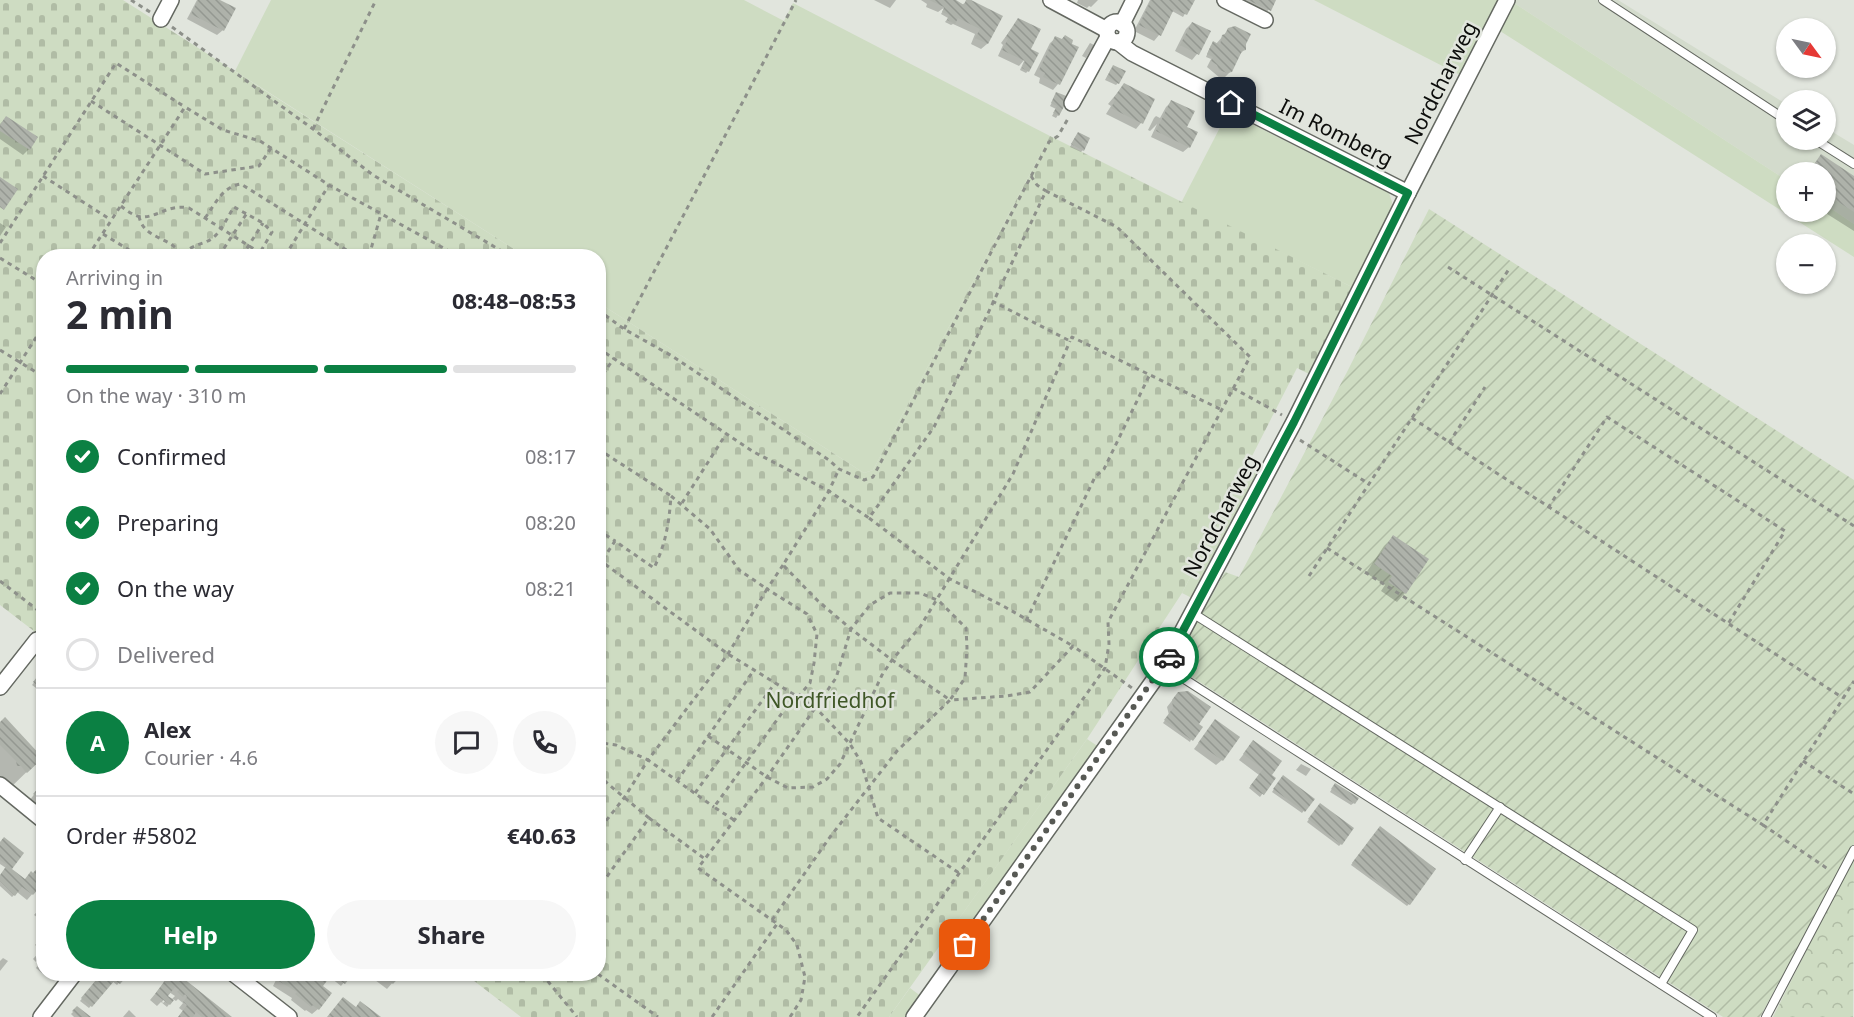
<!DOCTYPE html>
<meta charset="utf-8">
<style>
:root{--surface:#fff;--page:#f7f7f7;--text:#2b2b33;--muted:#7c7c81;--line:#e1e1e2;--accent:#0b8043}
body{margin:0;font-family:"Noto Sans",sans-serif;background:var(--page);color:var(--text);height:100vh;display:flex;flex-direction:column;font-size:22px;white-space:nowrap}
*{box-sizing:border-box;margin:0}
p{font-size:20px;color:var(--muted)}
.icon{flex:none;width:33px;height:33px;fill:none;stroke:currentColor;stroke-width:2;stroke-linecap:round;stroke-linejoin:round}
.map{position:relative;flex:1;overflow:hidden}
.panel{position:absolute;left:36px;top:249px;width:570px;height:732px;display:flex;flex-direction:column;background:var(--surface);border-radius:24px;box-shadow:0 2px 4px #0004}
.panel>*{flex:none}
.needle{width:39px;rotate:123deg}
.buttons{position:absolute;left:1776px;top:18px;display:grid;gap:12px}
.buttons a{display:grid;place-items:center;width:60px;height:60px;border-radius:50%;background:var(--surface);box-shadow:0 2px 4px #0004;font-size:30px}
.pin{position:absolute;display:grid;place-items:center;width:51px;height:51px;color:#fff;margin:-26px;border-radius:12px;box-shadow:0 3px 9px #0006}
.courier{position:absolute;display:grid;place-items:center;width:60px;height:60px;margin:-30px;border:4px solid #0b8043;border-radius:50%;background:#fff;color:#222;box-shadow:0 2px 8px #0007}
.overview em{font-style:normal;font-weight:700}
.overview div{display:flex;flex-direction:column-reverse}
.overview{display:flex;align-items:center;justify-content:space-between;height:102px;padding:0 30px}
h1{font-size:39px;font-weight:700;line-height:45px}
.bar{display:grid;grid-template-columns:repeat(4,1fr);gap:9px 6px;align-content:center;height:72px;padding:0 30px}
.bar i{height:8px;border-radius:4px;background:var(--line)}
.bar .on{background:var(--accent)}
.bar p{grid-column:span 4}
.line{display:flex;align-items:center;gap:15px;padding:0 30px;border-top:2px solid var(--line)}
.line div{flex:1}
.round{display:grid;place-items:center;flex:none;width:63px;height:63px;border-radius:32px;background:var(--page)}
ol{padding:0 30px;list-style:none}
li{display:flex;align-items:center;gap:18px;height:66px}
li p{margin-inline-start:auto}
li .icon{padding:6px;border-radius:50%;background:var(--accent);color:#fff;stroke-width:4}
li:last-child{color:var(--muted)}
li i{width:33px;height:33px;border:3px solid var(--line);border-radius:50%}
.button{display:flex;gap:12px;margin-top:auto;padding:12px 30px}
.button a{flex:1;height:69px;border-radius:36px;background:var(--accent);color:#fff;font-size:24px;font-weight:700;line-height:69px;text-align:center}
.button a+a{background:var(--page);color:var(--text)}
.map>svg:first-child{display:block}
</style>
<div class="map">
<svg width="1854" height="1017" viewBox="0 0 1854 1017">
<defs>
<pattern id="forest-crowns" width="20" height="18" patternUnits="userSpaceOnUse" patternTransform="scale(1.5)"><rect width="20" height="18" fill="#cedcc2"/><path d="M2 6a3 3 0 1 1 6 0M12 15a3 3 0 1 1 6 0" fill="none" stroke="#b0bca5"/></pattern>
<pattern id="cemetery-stones" width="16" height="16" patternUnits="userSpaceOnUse" patternTransform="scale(1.5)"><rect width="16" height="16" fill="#cedcc2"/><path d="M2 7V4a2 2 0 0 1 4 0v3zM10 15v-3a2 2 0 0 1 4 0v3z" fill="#b0bca5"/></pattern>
<pattern id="garden-furrows" width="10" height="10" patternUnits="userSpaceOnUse" patternTransform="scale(1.5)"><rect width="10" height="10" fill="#cedcc2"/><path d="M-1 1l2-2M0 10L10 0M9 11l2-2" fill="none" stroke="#b0bca5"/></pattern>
<pattern id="building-back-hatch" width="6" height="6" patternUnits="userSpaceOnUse" patternTransform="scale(1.5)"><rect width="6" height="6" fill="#aeb2aa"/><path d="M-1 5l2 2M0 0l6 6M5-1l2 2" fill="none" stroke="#949891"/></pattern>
</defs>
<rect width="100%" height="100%" fill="#e1e5dd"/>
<polygon fill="#d3dbcc" points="1516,0 1618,0 1786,104 1786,140 1826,140 1826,128 1854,145 1854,224 1826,205 1826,172 1786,172 1786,180 1514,3"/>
<g fill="#cedcc2">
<polygon points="271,0 744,0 784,21 793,3 1050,136 873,470 864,473 599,303 598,256 525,256 235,71"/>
<polygon points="1314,0 1498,0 1460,75"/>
<polygon points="1514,3 1786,180 1786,212 1826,212 1826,205 1854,224 1854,257 1500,31"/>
<polygon points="1228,112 1389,193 1392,202 1391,214 1354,288 1181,203"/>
<polygon points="1249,463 1262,470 1196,600 1182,593"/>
<polygon points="1087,739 1099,747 971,929 958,920"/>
<polygon points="910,988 922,997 908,1017 889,1017"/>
</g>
<polygon fill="url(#forest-crowns)" points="1854,855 1853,1017 1773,1017"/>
<g fill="url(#cemetery-stones)">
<polygon points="0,0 123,0 525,256 44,256 43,638 0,605"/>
<polygon points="1050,136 1354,288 1311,375 1297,368 1182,593 1087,739 889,1017 521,1017 465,974 598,974 599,303 864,473 873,470"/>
</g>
<polygon fill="url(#garden-furrows)" points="1429,209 1854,480 1854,844 1760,1017 1723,1017 1173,665 1225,572 1239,577 1347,372"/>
<g fill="#0003" fill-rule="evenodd">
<polygon points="197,0 217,0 223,30 217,35 187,19"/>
<polygon points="874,0 896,0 890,8"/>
<polygon points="921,0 955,0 962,5 968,0 1000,16 987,44 981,49 971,44 975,34 953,24 951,25 945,22 948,18 941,14 945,7 938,12 926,7 927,4"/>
<polygon points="1078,0 1098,0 1091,7 1089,6 1087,8 1077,3"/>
<polygon points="1150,0 1193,0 1183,17 1172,11 1159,35 1154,41 1134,31"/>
<polygon points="1238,0 1274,0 1267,12 1262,9 1258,13"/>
<polygon points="1018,20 1030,50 1028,71 1026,73 1020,70 1025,59 1019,66 998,56 1003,45 1001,43"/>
<polygon points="1192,23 1197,54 1192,60 1175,51 1186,29"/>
<polygon points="1229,29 1245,44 1244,50 1239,55 1231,71 1225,77 1220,78 1207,67 1211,59 1206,57 1211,45 1216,44"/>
<polygon points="1064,37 1070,45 1077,48 1058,84 1053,90 1039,83 1040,78 1034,75 1050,43 1056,38 1061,40"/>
<polygon points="1090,43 1094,45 1086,58 1082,56"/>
<polygon points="1111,69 1118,83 1116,85 1105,80"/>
<polygon points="1124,85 1153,99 1141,123 1136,129 1106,114 1111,106 1108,104"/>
<polygon points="1057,93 1058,115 1056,118 1052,116 1056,109 1050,106"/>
<polygon points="1171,102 1185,127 1189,147 1183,152 1151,137 1157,124 1150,131 1148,130 1154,118 1156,116 1160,118 1166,107"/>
<polygon points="6,118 29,149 23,155 0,139 0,124"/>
<polygon points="1076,136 1083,150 1081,152 1070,147"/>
<polygon points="1821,156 1854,177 1854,231 1824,212 1826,212 1826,172 1807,172"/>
<polygon points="0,223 6,227 0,236"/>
<polygon points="1393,537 1405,593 1397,602 1381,591 1385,585 1366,573 1384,546"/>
<polygon points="44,670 44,694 32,685"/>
<polygon points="1178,693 1197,725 1190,742 1163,723 1169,715 1167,707"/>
<polygon points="1215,721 1222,760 1216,765 1194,749"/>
<polygon points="0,723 41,758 9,789 0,783"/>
<polygon points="1253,742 1269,775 1274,778 1260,797 1249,788 1259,775 1239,760"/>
<polygon points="1301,764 1311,769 1306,776 1296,770"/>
<polygon points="1281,779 1313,799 1302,813 1272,792"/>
<polygon points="44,782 44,812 29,801"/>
<polygon points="1333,787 1354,803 1351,805 1330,792"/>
<polygon points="1318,807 1341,844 1339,846 1307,822"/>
<polygon points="1377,831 1409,904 1407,906 1351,865"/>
<polygon points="0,843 10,869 24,880 33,875 44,863 44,886 41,884 27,900 17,892 12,897 0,886 0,876 6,868 0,864"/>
<polygon points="44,904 44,917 41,920 34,915"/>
<polygon points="44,935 44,954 36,962 33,959 41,950 35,945"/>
<polygon points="3,958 8,961 0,971 0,961"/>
<polygon points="44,958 44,974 45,974 44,975 36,968"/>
<polygon points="102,974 127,974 117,985 112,981 89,1008 80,1001"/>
<path d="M 154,974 L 185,974 L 181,979 L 220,1017 L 178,1017 L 183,1011 L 179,1008 L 183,1003 L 178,999 L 176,1001 L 173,999 L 167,1007 L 161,1002 L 157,1006 L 150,1000 L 165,982 ZM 169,992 L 175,996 L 171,1000 L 168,998 L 163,1003 L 162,1002 Z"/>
<polygon points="279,974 321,974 327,979 321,986 318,1009 312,1014 306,1010 305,1011 291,1000 292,998 273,986"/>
<polygon points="334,974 351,974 341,986 331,978"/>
<polygon points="367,974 400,974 387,989"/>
<polygon points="77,1008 88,1017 74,1017 71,1014"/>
<polygon points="129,1010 136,1017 123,1017"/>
</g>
<g fill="url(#building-back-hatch)">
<polygon points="198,0 220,0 236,8 224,31 191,14"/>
<polygon points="929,0 956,0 964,5 966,0 971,0 1003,16 988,44 975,38 980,29 958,18 955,24 947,20 949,15 942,12 944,7"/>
<polygon points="1151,0 1195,0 1187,15 1174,9 1161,36 1139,25"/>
<polygon points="1248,0 1276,0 1271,11"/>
<polygon points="1018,18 1041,29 1031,49 1039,53 1029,72 1022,68 1025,61 1002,50 1008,39 1005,38"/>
<polygon points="1192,22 1211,31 1199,55 1180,45"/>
<polygon points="1235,26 1251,34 1246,44 1246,50 1242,51 1232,72 1227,73 1219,70 1217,65 1211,61 1213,57 1207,54 1213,41 1220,45 1222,35 1225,34 1228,28"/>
<polygon points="1065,35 1073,40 1072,44 1079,47 1060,85 1043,77 1045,73 1039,70 1055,36 1062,39"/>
<polygon points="1113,65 1126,71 1119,84 1107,77"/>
<polygon points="1124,83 1155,99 1143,124 1111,108 1115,100 1113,99"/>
<polygon points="1056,92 1069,97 1059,116 1053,113 1057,106 1051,103"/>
<polygon points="1171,100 1195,111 1187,127 1198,132 1190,148 1156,131"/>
<polygon points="1211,107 1217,111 1211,123 1205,120"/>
<polygon points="6,116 38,137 30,150 0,131 0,125"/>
<polygon points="1078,132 1090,138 1084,151 1071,144"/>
<polygon points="1821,154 1854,176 1854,212 1826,194 1826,172 1809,172"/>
<polygon points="0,177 18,189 4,210 0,207"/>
<polygon points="1393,535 1429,559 1406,594 1388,582 1392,576 1374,564"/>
<polygon points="44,668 44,690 33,682"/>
<polygon points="1188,691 1211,707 1199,724 1203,727 1193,741 1164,720 1173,708 1172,700 1178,692"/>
<polygon points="5,717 43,758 27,773 21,766 17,766 16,761 0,745 0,722"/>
<polygon points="1215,719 1240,737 1223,761 1198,743"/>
<polygon points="1253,740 1282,761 1272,775 1276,778 1264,795 1250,786 1263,769 1243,754"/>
<polygon points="1283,775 1315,799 1305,812 1273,789"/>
<polygon points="44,782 44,802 33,794"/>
<polygon points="1335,783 1359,798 1355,804 1331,789"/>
<polygon points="1320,803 1354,828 1342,845 1308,819"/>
<polygon points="1380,826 1436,869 1410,905 1352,863"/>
<polygon points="4,837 24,853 12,869 25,879 31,871 33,873 44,861 44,883 33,895 22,887 15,896 0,881 0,875 7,865 0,860 0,842"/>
<polygon points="101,974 129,974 120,984 115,980 92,1007 81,998"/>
<polygon points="159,974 187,974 183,978 232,1017 202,1017 196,1012 193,1017 178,1017 187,1005 183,1002 187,997 185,994 183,997 177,992 179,990 175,987 168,996 174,1000 170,1005 155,994 166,979"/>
<polygon points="282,974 323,974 329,978 323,986 332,993 319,1010 313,1005 311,1007 295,994 297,992 277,980"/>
<polygon points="331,974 353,974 345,984"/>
<polygon points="380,974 402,974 393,984"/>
<polygon points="343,997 356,1007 360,1001 381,1017 327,1017"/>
<polygon points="77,1006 91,1017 79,1017 72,1011"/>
</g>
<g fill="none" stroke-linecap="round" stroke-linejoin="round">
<g stroke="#646861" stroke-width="10">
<g id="lane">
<polyline points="1603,0 1786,120"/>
<polyline points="1816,140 1854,164"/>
<polyline points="1194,614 1693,930 1661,984"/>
<polyline points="1164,666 1712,1017"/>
<polyline points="1465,860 1500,807"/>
<polyline points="1766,1017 1854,850"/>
</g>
</g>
<g stroke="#646861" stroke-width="18">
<g id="street">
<polyline points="1051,0 1107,30"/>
<polyline points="1225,0 1265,20"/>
<polyline points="161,19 171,0"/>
<circle cx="1117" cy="32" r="10"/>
<polyline points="1122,24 1134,0"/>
<polyline points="1118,42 1132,53 1408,193"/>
<polyline points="1072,103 1108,37"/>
<polyline points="0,687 37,640"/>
<polyline points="0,785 44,821"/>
<polyline points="234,974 289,1017"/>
<polyline points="41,1017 74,974"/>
<polyline points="914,1017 1164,666 1294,422 1408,193 1507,0"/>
</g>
</g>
<g stroke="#8d908a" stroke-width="3" stroke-dasharray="4.5 4.5" stroke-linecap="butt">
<polyline points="131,0 150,12"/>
<polyline points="172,27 313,129 373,175 510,256"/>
<polyline points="91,101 205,174 259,166 271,148"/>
<polyline points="313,129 376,0"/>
<polyline points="43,176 111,220"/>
<polyline points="1031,176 1037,185 1046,191"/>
<path d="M 121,206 C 127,211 134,216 142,217 C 158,217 168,204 189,208 L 265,256"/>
<path d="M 139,216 C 142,233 157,236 171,244 C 176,248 181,252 186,256"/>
<path d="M 205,218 C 216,203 222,187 241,184 L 356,256"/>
<polyline points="103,234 139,256"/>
<polyline points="0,243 116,63 185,107"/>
<path d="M 184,255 C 192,242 206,246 216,235 C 223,228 228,216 234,207 L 263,223 L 272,232 L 258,256"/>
<polyline points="88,256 185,107 223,130 260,141 329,185 458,256"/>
<polyline points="219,256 247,213"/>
<polyline points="242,256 263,223"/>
<polyline points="285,256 329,185"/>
<polyline points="369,256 381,214"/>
<polyline points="0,258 44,285"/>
<polyline points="1448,267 1854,526"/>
<polyline points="992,301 1070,341 1072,337 1222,410"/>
<polyline points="598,310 624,329 672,356 829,460 839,469 864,480 873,477 1049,142 1058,136 1069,117"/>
<polyline points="624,329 796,0"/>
<polyline points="598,348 752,451 829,491 869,518 934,427 1046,191 1117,227 1250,357 1108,622 1109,644 1105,668 857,1017"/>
<polyline points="0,350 44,377"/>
<polyline points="598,382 614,358"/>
<polyline points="1233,388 1282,415"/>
<polyline points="0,394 44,325"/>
<polyline points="1412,418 1843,698"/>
<polyline points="1300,440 1369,484"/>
<polyline points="1449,443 1485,387"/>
<polyline points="598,449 671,496"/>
<polyline points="682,503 726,434"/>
<polyline points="1548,508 1607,417 1785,531 1728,624"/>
<polyline points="869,518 950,579 1005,607 1073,646"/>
<polyline points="598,530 615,541"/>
<polyline points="1327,548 1763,825 1854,681"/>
<polyline points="598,559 728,654 816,708 850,744 861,762 878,818 959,873"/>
<polyline points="783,565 767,589 807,614 817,634 814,663 810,683 798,697"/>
<path d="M 598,567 L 615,541 L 654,568 C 666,543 669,523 671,496 L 710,529 L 739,570 L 767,589 L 728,654 L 648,760 L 714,807"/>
<polyline points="1309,576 1509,269"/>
<polyline points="0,581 44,615"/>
<polyline points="1026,621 1095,477 1104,469 1150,374"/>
<polyline points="708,736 767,777 788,788 813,787 827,779 840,764 882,675 892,660 920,627 1013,474 1070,341"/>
<polyline points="598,749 602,743 616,745 648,760 624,798 598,831"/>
<polyline points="1803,761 1854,794"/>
<polyline points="598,774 608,784 649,818 598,889"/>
<polyline points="677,781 754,670"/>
<polyline points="695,793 775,683"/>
<polyline points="649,818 705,859"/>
<polyline points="734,820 714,807 795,695"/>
<polyline points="1763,825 1828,869"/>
<polyline points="772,920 830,837 897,751 950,700 1006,696 1030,692 1073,646 1132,688"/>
<polyline points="542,974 577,1017"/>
<polyline points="598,974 658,1017"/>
<polyline points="712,1017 777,924"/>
<polyline points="790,1017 801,1000 805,977 797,945 786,930 698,868 767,777 836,678 851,629 892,660 950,700 965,678 967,648 966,628 939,601 920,593 890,593 870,605 851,629 818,601 783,565 829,491 839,469"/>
</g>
<use href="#lane" stroke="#fff" stroke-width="8"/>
<use href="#street" stroke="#fff" stroke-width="15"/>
</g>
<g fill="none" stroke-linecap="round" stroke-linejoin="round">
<polyline stroke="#575954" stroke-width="6" stroke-dasharray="0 10.8" points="965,945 1169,657"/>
<polyline stroke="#0b8043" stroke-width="8" points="1169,657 1294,422 1408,193 1231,103"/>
</g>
<g text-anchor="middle" stroke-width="5" stroke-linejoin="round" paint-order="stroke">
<g font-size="21" fill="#0c0d0b" stroke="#e1e5dd">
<text transform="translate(1441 83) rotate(-63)" y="7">Nordcharweg</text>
<text transform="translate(1336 133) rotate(27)" y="7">Im Romberg</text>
<text transform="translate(1221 516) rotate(-62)" y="7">Nordcharweg</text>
</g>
<g font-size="21" fill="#3f5727" stroke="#e1e5dd">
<text x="830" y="708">Nordfriedhof</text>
</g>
</g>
</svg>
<div class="buttons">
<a><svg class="needle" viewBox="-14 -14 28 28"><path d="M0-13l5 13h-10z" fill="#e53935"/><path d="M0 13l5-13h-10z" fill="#7c7c81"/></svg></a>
<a><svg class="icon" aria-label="layers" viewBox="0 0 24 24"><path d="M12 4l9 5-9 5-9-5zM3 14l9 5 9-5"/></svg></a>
<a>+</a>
<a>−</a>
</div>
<div class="pin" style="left:965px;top:945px;background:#ea580c"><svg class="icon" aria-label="bag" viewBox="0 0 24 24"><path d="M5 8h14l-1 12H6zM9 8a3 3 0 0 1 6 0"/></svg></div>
<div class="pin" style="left:1231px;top:103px;background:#1f2937"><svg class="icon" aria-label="home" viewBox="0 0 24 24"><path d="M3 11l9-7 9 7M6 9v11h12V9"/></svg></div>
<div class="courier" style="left:1169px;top:657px"><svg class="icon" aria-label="car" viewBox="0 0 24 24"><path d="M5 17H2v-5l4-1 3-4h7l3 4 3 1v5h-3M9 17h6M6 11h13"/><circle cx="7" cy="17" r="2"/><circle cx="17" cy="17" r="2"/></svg></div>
<section class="panel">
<div class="overview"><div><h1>2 min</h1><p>Arriving in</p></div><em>08:48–08:53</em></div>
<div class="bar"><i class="on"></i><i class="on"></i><i class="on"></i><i></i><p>On the way · 310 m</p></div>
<ol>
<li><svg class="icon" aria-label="check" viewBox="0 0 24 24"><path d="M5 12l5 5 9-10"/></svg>Confirmed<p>08:17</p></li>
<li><svg class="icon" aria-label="check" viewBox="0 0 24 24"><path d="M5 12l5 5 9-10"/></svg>Preparing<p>08:20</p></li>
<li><svg class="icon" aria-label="check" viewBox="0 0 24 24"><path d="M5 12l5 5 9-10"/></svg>On the way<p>08:21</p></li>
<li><i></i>Delivered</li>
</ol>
<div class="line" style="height:108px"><b class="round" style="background:var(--accent);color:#fff">A</b><div><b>Alex</b><p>Courier · 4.6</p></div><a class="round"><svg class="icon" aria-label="chat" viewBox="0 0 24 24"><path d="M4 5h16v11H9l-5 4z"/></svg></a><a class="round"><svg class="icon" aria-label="phone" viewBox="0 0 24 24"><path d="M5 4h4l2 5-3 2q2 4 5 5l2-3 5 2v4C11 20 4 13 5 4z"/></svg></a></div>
<div class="line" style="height:78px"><div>Order #5802</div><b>€40.63</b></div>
<div class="button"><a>Help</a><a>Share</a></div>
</section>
</div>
